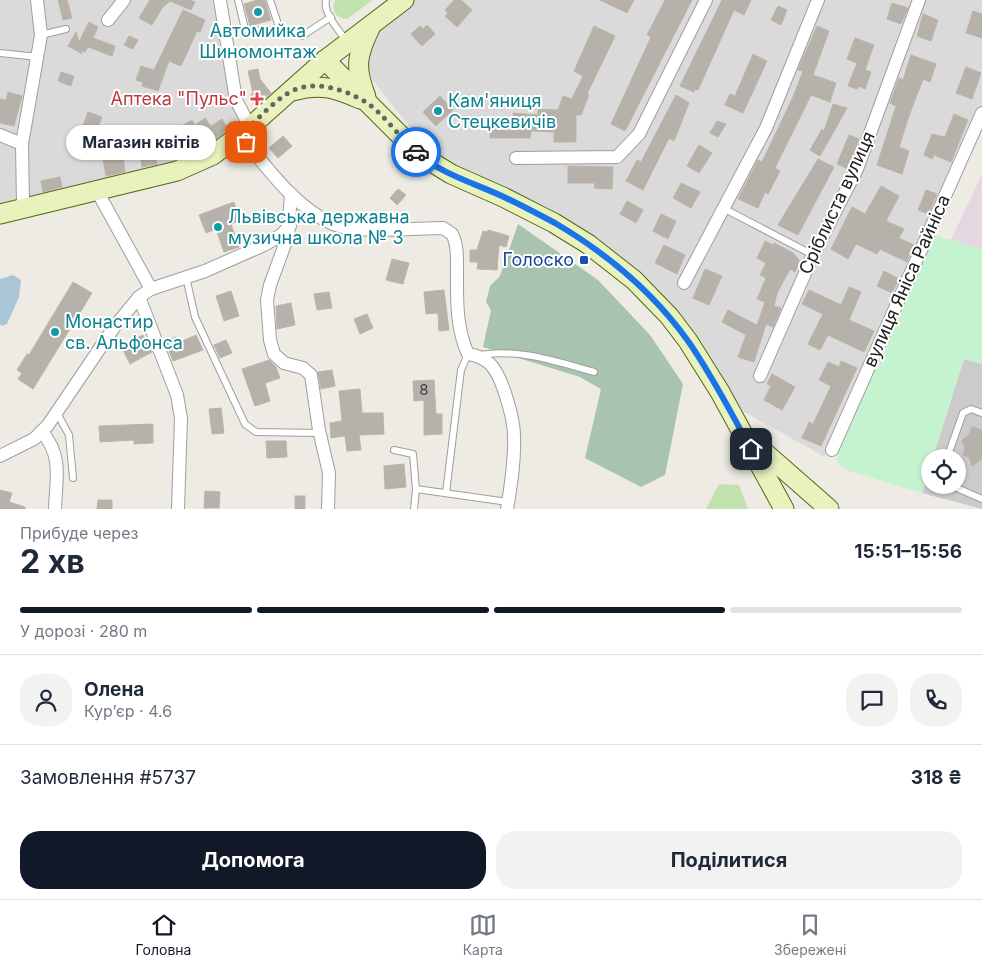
<!DOCTYPE html>
<html lang="uk">
<meta charset="utf-8">
<style>
:root{--surface:#fff;--page:#f2f2f3;--text:#1f2937;--muted:#747a83;--line:#e0e1e3;--accent:#111827}
body{margin:0;font-family:Inter,sans-serif;background:var(--page);color:var(--text);height:100vh;display:flex;flex-direction:column;font-size:19px;white-space:nowrap}
*{box-sizing:border-box;margin:0}
p{font-size:16px;color:var(--muted)}
.icon{flex:none;width:28px;height:28px;fill:none;stroke:currentColor;stroke-width:2;stroke-linecap:round;stroke-linejoin:round}
.map{position:relative;height:509px;overflow:hidden}
.sheet{display:flex;flex-direction:column;background:var(--surface);flex:1}
.sheet>*{flex:none}
.tools{position:absolute;left:921px;top:449px;display:grid;gap:10px}
.tools a{display:grid;place-items:center;width:45px;height:45px;border-radius:50%;background:var(--surface);box-shadow:0 1px 4px #0004;font-size:25px}
.pin{position:absolute;display:grid;place-items:center;width:42px;height:42px;color:#fff;margin:-21px;border-radius:10px;box-shadow:0 2px 8px #0006}
.courier{position:absolute;display:grid;place-items:center;width:50px;height:50px;margin:-25px;border:4px solid #1a73e8;border-radius:50%;background:#fff;color:#222;box-shadow:0 1px 6px #0007}
.bubble{position:absolute;height:35px;border-radius:18px;background:var(--surface);box-shadow:0 1px 4px #0004;font-size:16px;font-weight:700;line-height:35px;text-align:center}
.summary em{font-style:normal;font-weight:700}
.summary div{display:flex;flex-direction:column-reverse}
.summary{display:flex;align-items:center;justify-content:space-between;height:85px;padding:0 20px}
h1{font-size:32px;font-weight:700;line-height:38px}
.bar{display:grid;grid-template-columns:repeat(4,1fr);gap:8px 5px;align-content:center;height:60px;padding:0 20px}
.bar i{height:6px;border-radius:4px;background:var(--line)}
.bar .selected{background:var(--accent)}
.bar p{grid-column:span 4}
.line{display:flex;align-items:center;gap:12px;padding:0 20px;border-top:1px solid var(--line)}
.line div{flex:1}
.round{display:grid;place-items:center;flex:none;width:52px;height:52px;border-radius:20px;background:var(--page)}
.primary-button{display:flex;gap:10px;margin-top:auto;padding:10px 20px}
.primary-button a{flex:1;height:58px;border-radius:20px;background:var(--accent);color:#fff;font-size:20px;font-weight:700;line-height:58px;text-align:center}
.primary-button a+a{background:var(--page);color:var(--text)}
.menu{display:flex;justify-content:space-around;align-items:center;height:70px;border-top:1px solid var(--line);background:var(--surface);font-size:14px;color:var(--muted)}
.menu a{display:grid;justify-items:center;gap:2px}
.menu .selected{color:var(--accent)}
.map>svg:first-child{display:block}
</style>
<div class="map">
<svg width="982" height="509" viewBox="0 0 982 509">
<rect width="100%" height="100%" fill="#edebe4"/>
<g fill="#dbdada">
<polygon points="0,0 219,0 240,130 212,153 0,212"/>
<polygon points="415,0 982,0 982,107 825,457 744,412 684,327 577,227 549,208 450,163 423,144 372,79 366,58 377,29"/>
</g>
<polygon fill="#e5d7e1" points="982,174 982,249 951,240"/>
<polygon fill="#cbcbcb" points="964,359 982,364 982,509 922,493 930,468 930,485 958,485 958,458 933,457"/>
<g fill="#c1e2af">
<path d="M 335,0 L 373,0 L 347,19 C 336,19 331,10 335,0 Z"/>
<polygon points="719,484 739,485 748,509 706,509"/>
</g>
<polygon fill="#a8c3af" points="518,224 598,280 650,335 683,384 665,475 641,487 585,458 601,389 580,377 483,347 491,310 486,302 490,286 500,276"/>
<polygon fill="#c5f3cf" points="934,235 982,249 982,364 964,359 933,457 930,458 930,468 922,493 849,471 837,463 837,452"/>
<polygon fill="#a9c6d6" points="13,275 21,280 19,297 7,324 2,326 0,324 0,279"/>
<g fill="#b6b1aa" stroke="#bdb4a8">
<polygon points="58,0 67,0 72,18 63,20"/>
<polygon points="150,0 190,0 195,2 191,10 170,1 162,8 152,25 139,18"/>
<polygon points="257,0 265,0 271,20 250,26 244,4"/>
<polygon points="454,0 461,0 472,10 457,27 445,16 448,13 445,10"/>
<polygon points="600,0 634,0 627,13"/>
<polygon points="665,0 692,0 625,131 611,124 651,37 647,35"/>
<polygon points="722,0 751,0 744,15 734,10 698,90 695,89 694,92 680,86"/>
<polygon points="892,3 908,8 901,24 887,19"/>
<polygon points="778,6 787,10 781,25 771,20"/>
<polygon points="183,10 205,20 200,32 197,31 181,66 169,61 158,91 142,86 143,82 136,80 141,66 154,70"/>
<polygon points="973,11 982,14 982,38 966,33"/>
<polygon points="923,14 938,20 931,41 917,36"/>
<polygon points="89,22 98,27 93,38 115,46 112,56 88,47 85,52 81,50 82,54 68,46 76,32 79,42"/>
<polygon points="427,25 435,34 422,46 411,34 420,26 423,29"/>
<polygon points="594,26 615,36 587,94 589,95 581,115 576,115 576,142 554,142 554,132 531,131 530,138 490,138 491,118 513,119 513,113 538,115 538,109 558,110 563,96 572,99 583,76 574,71"/>
<polygon points="817,26 829,31 813,75 836,83 830,102 811,95 775,168 780,171 768,194 765,192 758,208 738,199 758,160 762,162 793,97 803,71 798,70"/>
<polygon points="129,36 138,40 133,49 124,45"/>
<polygon points="855,38 874,45 865,70 871,72 865,89 859,86 857,89 848,86 857,63 847,59"/>
<polygon points="753,54 767,61 743,113 725,105 730,94 735,96"/>
<polygon points="911,55 936,64 930,82 923,79 909,116 899,147 909,151 902,174 877,165 896,106 890,103 899,78 903,80"/>
<polygon points="966,67 981,73 972,99 956,93"/>
<polygon points="258,69 260,79 271,93 255,105 248,97 253,93 248,71"/>
<polygon points="61,72 74,76 71,86 58,81"/>
<polygon points="8,92 22,96 14,126 0,123 0,99 6,100"/>
<polygon points="676,95 689,103 674,141 669,138 643,190 626,181 637,160 641,162"/>
<polygon points="440,96 453,110 436,126 423,112"/>
<polygon points="833,104 847,108 820,156 810,150 822,129 824,131"/>
<polygon points="88,112 102,117 96,133 82,128"/>
<polygon points="954,114 968,120 951,162 934,155 932,159 924,155 932,134 945,137"/>
<polygon points="205,118 211,126 222,119 228,129 210,143 190,153 181,138 176,141 171,132 192,120 195,125"/>
<polygon points="717,121 726,124 718,137 710,133"/>
<polygon points="849,135 859,139 848,169 837,164"/>
<polygon points="283,136 292,146 278,158 269,148"/>
<polygon points="154,145 157,164 142,167 139,147"/>
<polygon points="699,145 712,153 699,173 687,166"/>
<polygon points="112,152 113,158 123,156 125,172 106,176 102,154"/>
<polygon points="818,159 834,167 798,235 778,225"/>
<polygon points="568,166 613,167 612,189 594,188 595,183 568,183"/>
<polygon points="60,177 62,187 43,192 41,181"/>
<polygon points="681,183 700,192 691,208 673,198"/>
<polygon points="881,186 899,196 886,221 904,229 899,238 914,245 907,262 880,249 877,254 856,244 848,259 831,249 852,207 865,214"/>
<polygon points="398,189 406,195 397,205 390,198"/>
<polygon points="926,190 937,194 928,214 918,210"/>
<polygon points="627,201 643,210 636,223 620,214"/>
<polygon points="234,202 240,220 231,224 239,247 224,252 216,229 206,233 199,215"/>
<polygon points="661,214 676,221 668,239 653,231"/>
<polygon points="488,230 509,236 506,247 499,245 497,270 477,269 478,262 470,262 470,250 477,250 483,231 487,232"/>
<polygon points="765,241 773,245 774,243 793,253 800,261 795,272 790,269 777,293 774,306 781,308 773,327 766,324 754,362 738,357 746,335 722,322 728,310 757,325 765,302 757,299 766,278 760,275 766,263 757,258"/>
<polygon points="664,245 685,255 677,274 655,263"/>
<polygon points="392,259 409,263 403,284 386,280"/>
<polygon points="705,269 722,276 709,305 693,298"/>
<polygon points="884,271 899,279 892,293 877,286"/>
<polygon points="73,282 92,293 33,389 18,379 22,373 17,370 27,354 29,355"/>
<polygon points="849,287 861,292 849,320 874,331 864,352 828,335 820,350 808,344 823,314 802,304 809,290 841,305"/>
<polygon points="444,290 449,330 439,331 438,313 426,314 424,292"/>
<polygon points="231,291 239,316 224,321 216,296"/>
<polygon points="329,292 332,308 317,310 314,294"/>
<polygon points="291,303 295,325 277,329 276,306"/>
<polygon points="367,314 373,328 360,334 354,319"/>
<polygon points="143,335 152,352 130,364 121,346"/>
<polygon points="196,335 203,350 173,361 165,341 176,337 178,343"/>
<polygon points="226,340 232,353 220,358 214,345"/>
<polygon points="269,360 276,367 280,378 265,383 270,401 255,406 242,369"/>
<polygon points="841,361 857,368 821,446 802,438 809,422 813,424 831,386 819,380 828,362 839,367"/>
<polygon points="332,370 335,386 321,389 318,372"/>
<polygon points="772,374 795,387 782,410 764,400 771,386 767,384"/>
<polygon points="434,380 436,414 442,414 442,434 424,435 424,400 414,401 413,381"/>
<polygon points="360,389 362,413 383,413 384,434 359,435 361,450 347,451 345,436 331,438 330,423 342,421 339,391"/>
<polygon points="221,408 224,433 212,434 209,409"/>
<polygon points="153,424 153,443 134,444 134,440 100,442 99,426"/>
<polygon points="972,427 982,430 982,459 972,466 969,457 963,455 965,448 962,442 963,439 969,435"/>
<polygon points="266,441 286,441 287,457 267,458"/>
<polygon points="404,464 406,487 385,489 384,466"/>
<polygon points="0,490 12,493 9,502 25,507 25,509 0,509"/>
<polygon points="205,491 220,492 219,508 204,508"/>
<rect x="295" y="496" width="10" height="13"/>
<polygon points="98,500 112,500 112,509 97,509"/>
</g>
<g fill="none" stroke-linecap="round" stroke-linejoin="round">
<g stroke="#9e9e9e" stroke-width="8">
<g id="lane">
<polyline points="238,0 245,29 248,31 280,30 302,36 331,17"/>
<polyline points="270,0 280,30"/>
<path d="M 326,0 C 323,14 340,31 347,42"/>
<polyline points="41,35 66,29"/>
<polyline points="0,53 38,57"/>
<polyline points="723,208 813,255"/>
<polyline points="186,277 195,317 245,424 256,432 320,433"/>
<path d="M 480,355 C 518,348 558,362 594,372"/>
<polyline points="57,413 69,435 73,478"/>
<polyline points="394,450 413,454 416,489 414,509"/>
<polyline points="947,458 963,413 971,409 982,413"/>
<polyline points="950,485 982,499"/>
<polyline points="416,489 508,502"/>
<polyline points="446,493 461,370 468,354"/>
</g>
</g>
<g stroke="#9e9e9e" stroke-width="14">
<g id="street">
<polyline points="220,0 236,100 250,127"/>
<polyline points="108,20 124,0"/>
<polyline points="0,135 22,144"/>
<path d="M 240,135 C 266,166 295,208 333,224 C 357,234 415,228 443,228 L 452,234 C 458,245 457,260 457,273 C 457,300 456,328 468,354 C 476,355 483,358 489,363 C 502,374 514,419 514,436 C 515,460 511,485 507,509"/>
<polyline points="516,158 617,157 639,134 706,0"/>
<polyline points="97,191 151,289"/>
<polyline points="291,194 288,236 270,285 267,300 270,340 274,354 284,363 303,368 311,375 319,430 329,473 328,509"/>
<polyline points="20,209 23,205 22,144 41,35 37,0"/>
<polyline points="684,283 766,128 818,0"/>
<polyline points="139,297 177,395 181,418 178,509"/>
<polyline points="760,376 813,255 857,169 919,0"/>
<path d="M 42,432 C 63,456 56,479 55,509"/>
<polyline points="832,450 982,113"/>
<polyline points="0,456 34,439 48,425 115,326 139,297 151,289 205,271 264,245 281,235 290,226"/>
</g>
</g>
<g stroke="#526711" stroke-width="21">
<g id="secondary">
<polyline points="325,60 420,155 451,174 503,197 554,223 588,244 634,280 669,316 688,341 720,392 784,509"/>
<path d="M 293,91 C 320,83 335,88 360,99"/>
<path d="M 366,97 C 355,68 356,57 370,28"/>
<polyline points="0,214 177,171 213,155 250,127 325,60 404,0"/>
<polyline points="755,444 829,509"/>
</g>
</g>
<use href="#lane" stroke="#fff" stroke-width="6"/>
<use href="#street" stroke="#fff" stroke-width="12"/>
<use href="#secondary" stroke="#e8f2bd" stroke-width="19"/>
</g>
<g fill="none" stroke-linecap="round" stroke-linejoin="round">
<path stroke="#666563" stroke-width="5" stroke-dasharray="0 9" d="M 246,142 L 240,135 C 256,122 272,102 290,92 C 313,79 346,89 367,103 C 384,114 400,138 416,152"/>
<path stroke="#1a73e8" stroke-width="6" d="M 416,152 C 441,174 474,183 504,197 C 521,205 538,214 555,223 C 606,253 653,292 688,341 C 712,375 731,413 751,449"/>
</g>
<g fill="#0f9aa8" stroke="#fff" stroke-width="2">
<circle cx="258" cy="12" r="5"/>
<circle cx="438" cy="111" r="5"/>
<circle cx="218" cy="227" r="5"/>
<circle cx="55" cy="332" r="5"/>
</g>
<path fill="#e0444e" stroke="#fff" stroke-width="2" d="M254.5 91.5h5v5h5v5h-5v5h-5v-5h-5v-5h5z"/>
<rect fill="#1a4fb4" stroke="#fff" stroke-width="2" x="579" y="255" width="10" height="10" rx="2.5"/>
<g text-anchor="middle" stroke-width="4" stroke-linejoin="round" paint-order="stroke">
<g font-size="15" fill="#434240">
<text x="424" y="395">8</text>
</g>
<g font-size="18" fill="#0d838f" stroke="#fff" text-anchor="start">
<text x="258" y="37" text-anchor="middle">Автомийка<tspan x="258" dy="21">Шиномонтаж</tspan></text>
<text x="448" y="107">Кам'яниця<tspan x="448" dy="21">Стецкевичів</tspan></text>
<text x="228" y="223">Львівська державна<tspan x="228" dy="21">музична школа № 3</tspan></text>
<text x="65" y="328">Монастир<tspan x="65" dy="21">св. Альфонса</tspan></text>
</g>
<g font-size="18" fill="#be3a42" stroke="#fff" text-anchor="end">
<text x="247" y="105">Аптека "Пульс"</text>
</g>
<g font-size="18" fill="#1d1d1d" stroke="#fff">
<text transform="translate(837 203) rotate(-65)" y="6">Сріблиста вулиця</text>
<text transform="translate(907 281) rotate(-66)" y="6">вулиця Яніса Райніса</text>
</g>
<g font-size="18" fill="#164399" stroke="#fff" text-anchor="end">
<text x="574" y="266">Голоско</text>
</g>
</g>
</svg>
<div class="tools">
<a><svg class="icon" aria-label="locate" viewBox="0 0 24 24"><circle cx="12" cy="12" r="6"/><path d="M12 2v4M12 18v4M2 12h4M18 12h4"/></svg></a>
</div>
<div class="pin" style="left:246px;top:142px;background:#ea580c"><svg class="icon" aria-label="bag" viewBox="0 0 24 24"><path d="M5 8h14l-1 12H6zM9 8a3 3 0 0 1 6 0"/></svg></div>
<div class="pin" style="left:751px;top:449px;background:#1f2937"><svg class="icon" aria-label="home" viewBox="0 0 24 24"><path d="M3 11l9-7 9 7M6 9v11h12V9"/></svg></div>
<div class="courier" style="left:416px;top:152px"><svg class="icon" aria-label="car" viewBox="0 0 24 24"><path d="M5 17H2v-5l4-1 3-4h7l3 4 3 1v5h-3M9 17h6M6 11h13"/><circle cx="7" cy="17" r="2"/><circle cx="17" cy="17" r="2"/></svg></div>
<div class="bubble" style="left:66px;top:125px;width:150px">Магазин квітів</div>
</div>
<section class="sheet">
<div class="summary"><div><h1>2 хв</h1><p>Прибуде через</p></div><em>15:51–15:56</em></div>
<div class="bar"><i class="selected"></i><i class="selected"></i><i class="selected"></i><i></i><p>У дорозі · 280 m</p></div>
<div class="line" style="height:90px"><a class="round"><svg class="icon" aria-label="person" viewBox="0 0 24 24"><circle cx="12" cy="8" r="4"/><path d="M4 21q1-7 8-7t8 7"/></svg></a><div><b>Олена</b><p>Кур’єр · 4.6</p></div><a class="round"><svg class="icon" aria-label="chat" viewBox="0 0 24 24"><path d="M4 5h16v11H9l-5 4z"/></svg></a><a class="round"><svg class="icon" aria-label="phone" viewBox="0 0 24 24"><path d="M5 4h4l2 5-3 2q2 4 5 5l2-3 5 2v4C11 20 4 13 5 4z"/></svg></a></div>
<div class="line" style="height:65px"><div>Замовлення #5737</div><b>318 ₴</b></div>
<div class="primary-button"><a>Допомога</a><a>Поділитися</a></div>
</section>
<nav class="menu">
<a class="selected"><svg class="icon" aria-label="home" viewBox="0 0 24 24"><path d="M3 11l9-7 9 7M6 9v11h12V9"/></svg>Головна</a>
<a><svg class="icon" aria-label="map" viewBox="0 0 24 24"><path d="M3 6l6-2 6 2 6-2v14l-6 2-6-2-6 2zM9 4v14M15 6v14"/></svg>Карта</a>
<a><svg class="icon" aria-label="saved" viewBox="0 0 24 24"><path d="M7 4h10v16l-5-4-5 4z"/></svg>Збережені</a>
</nav>
